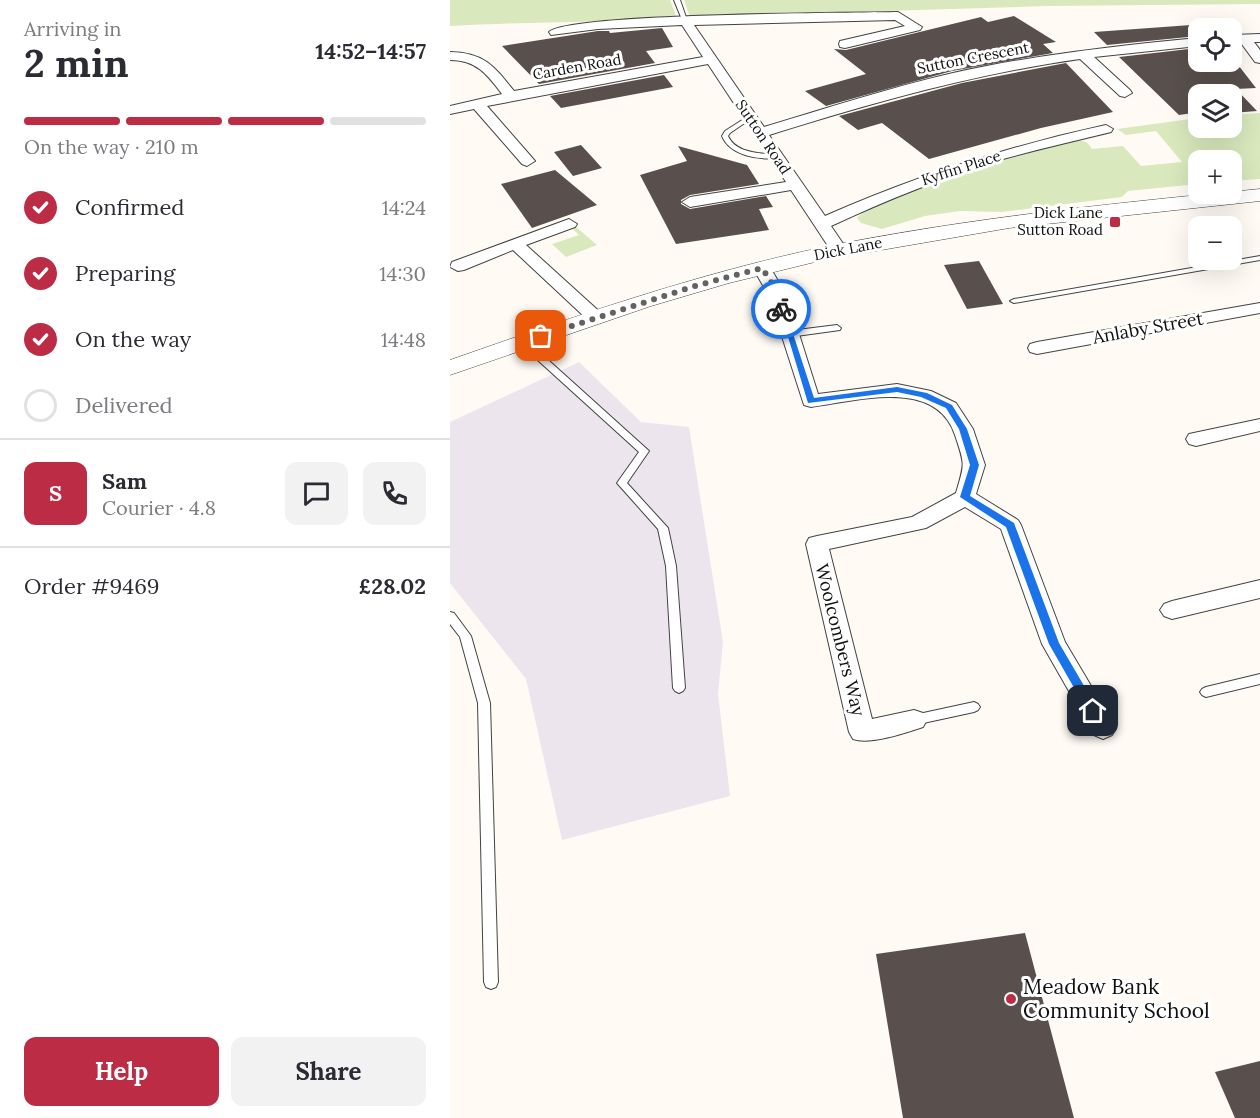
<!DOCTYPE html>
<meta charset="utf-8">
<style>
:root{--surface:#fff;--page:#f2f2f3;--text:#2b2b33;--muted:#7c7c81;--line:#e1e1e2;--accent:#bc2c45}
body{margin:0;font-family:Lora,serif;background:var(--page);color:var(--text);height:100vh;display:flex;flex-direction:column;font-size:22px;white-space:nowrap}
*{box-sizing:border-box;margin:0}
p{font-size:20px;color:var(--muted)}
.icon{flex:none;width:33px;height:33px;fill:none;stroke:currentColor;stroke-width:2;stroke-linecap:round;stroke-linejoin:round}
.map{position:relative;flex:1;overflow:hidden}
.panel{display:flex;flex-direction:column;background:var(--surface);width:450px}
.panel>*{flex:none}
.controls{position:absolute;left:738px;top:18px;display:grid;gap:12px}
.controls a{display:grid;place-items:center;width:54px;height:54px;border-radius:12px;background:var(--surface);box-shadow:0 6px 24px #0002;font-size:30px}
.pin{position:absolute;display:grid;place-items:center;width:51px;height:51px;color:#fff;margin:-26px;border-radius:12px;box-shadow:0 3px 9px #0006}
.courier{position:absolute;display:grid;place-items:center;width:60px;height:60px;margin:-30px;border:4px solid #1a73e8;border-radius:50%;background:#fff;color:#222;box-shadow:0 2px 8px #0007}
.summary em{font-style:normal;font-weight:700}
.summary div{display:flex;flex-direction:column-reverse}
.summary{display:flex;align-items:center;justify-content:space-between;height:102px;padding:0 24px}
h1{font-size:39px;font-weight:700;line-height:45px}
.bar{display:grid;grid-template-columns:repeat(4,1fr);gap:9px 6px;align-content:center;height:72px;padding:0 24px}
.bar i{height:8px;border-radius:4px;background:var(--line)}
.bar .on{background:var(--accent)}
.bar p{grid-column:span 4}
.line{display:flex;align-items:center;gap:15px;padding:0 24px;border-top:2px solid var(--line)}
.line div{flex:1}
.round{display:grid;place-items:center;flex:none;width:63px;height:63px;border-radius:12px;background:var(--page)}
ol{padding:0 24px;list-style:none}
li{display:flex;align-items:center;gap:18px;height:66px}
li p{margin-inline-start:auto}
li .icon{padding:6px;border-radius:50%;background:var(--accent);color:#fff;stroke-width:4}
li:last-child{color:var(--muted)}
li i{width:33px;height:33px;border:3px solid var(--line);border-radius:50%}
.primary-button{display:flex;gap:12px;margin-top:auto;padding:12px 24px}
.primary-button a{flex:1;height:69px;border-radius:12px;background:var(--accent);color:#fff;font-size:24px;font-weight:700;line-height:69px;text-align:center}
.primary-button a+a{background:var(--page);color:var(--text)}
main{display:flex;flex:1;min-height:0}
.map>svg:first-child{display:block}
</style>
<main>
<section class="panel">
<div class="summary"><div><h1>2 min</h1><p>Arriving in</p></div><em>14:52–14:57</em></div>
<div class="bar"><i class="on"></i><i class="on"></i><i class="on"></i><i></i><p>On the way · 210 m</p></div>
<ol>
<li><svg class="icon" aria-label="check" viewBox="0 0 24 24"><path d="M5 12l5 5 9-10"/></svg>Confirmed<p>14:24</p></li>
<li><svg class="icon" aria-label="check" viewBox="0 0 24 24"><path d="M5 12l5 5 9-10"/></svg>Preparing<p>14:30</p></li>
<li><svg class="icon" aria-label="check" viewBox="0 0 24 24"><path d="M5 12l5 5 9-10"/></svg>On the way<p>14:48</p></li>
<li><i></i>Delivered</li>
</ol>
<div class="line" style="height:108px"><b class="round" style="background:var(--accent);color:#fff">S</b><div><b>Sam</b><p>Courier · 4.8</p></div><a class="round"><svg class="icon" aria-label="chat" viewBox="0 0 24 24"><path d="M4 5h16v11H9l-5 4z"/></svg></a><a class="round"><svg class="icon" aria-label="phone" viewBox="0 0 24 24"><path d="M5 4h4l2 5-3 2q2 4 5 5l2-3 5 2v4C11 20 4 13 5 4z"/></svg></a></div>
<div class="line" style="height:78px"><div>Order #9469</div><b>£28.02</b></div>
<div class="primary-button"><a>Help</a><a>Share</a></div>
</section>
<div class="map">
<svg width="810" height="1118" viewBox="0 0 810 1118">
<rect width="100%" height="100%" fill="#fffbf4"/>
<polygon fill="#ece5ee" points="129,362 191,422 239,427 273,642 268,694 280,796 112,840 76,679 0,583 0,422"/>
<g fill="#d9e9bd">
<path d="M 0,0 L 220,0 L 227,19 C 151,22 76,22 0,26 Z"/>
<polygon points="234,0 810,0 810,4 598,6 240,17"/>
<path d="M 810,113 L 810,179 L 782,181 L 782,160 L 748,160 L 748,184 L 678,191 L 672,197 L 551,212 L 510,211 L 475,216 L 432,229 L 411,223 L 407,218 C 422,199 606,137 632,141 C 637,141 639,145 642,149 L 673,146 L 691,166 L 732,162 L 706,131 L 676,135 L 667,129 L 748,118 L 748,128 L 782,128 L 782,115 Z"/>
<polygon points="125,226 147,245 116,257 102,244 129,235 121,227"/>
</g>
<g fill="#59504d">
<polygon points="564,16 606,42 593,44 603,53 502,71 376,106 355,91 416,74 384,49 396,50 531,17 538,22"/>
<polygon points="755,24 759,28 748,28 748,36 657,45 644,32"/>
<polygon points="212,28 223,47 196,51 205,63 89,84 52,46 148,31 159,31 160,33"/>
<polygon points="748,48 748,62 782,62 782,57 806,88 786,89 807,111 782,113 782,94 748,94 748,116 743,113 729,115 669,57"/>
<polygon points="616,63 663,112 591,128 479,159 432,123 408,130 389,116 512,83"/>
<polygon points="214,75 223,87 111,108 100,96"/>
<polygon points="131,145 152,168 123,176 104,152"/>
<polygon points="228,146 297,165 309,184 240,195 231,200 231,204 240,209 316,196 323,207 309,209 319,230 226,244 190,175 237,161"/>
<polygon points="105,170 147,205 82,228 51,184"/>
<polygon points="529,261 553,304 517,309 494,265"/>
<polygon points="575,933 624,1118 453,1118 426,954"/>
<polygon points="810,1061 810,1118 785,1118 765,1072"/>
</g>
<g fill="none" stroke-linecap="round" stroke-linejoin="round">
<g stroke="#434343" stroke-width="2">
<g id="service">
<polygon points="224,0 230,0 238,23 233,22"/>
<path d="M 300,115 L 303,117 L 302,118 L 280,133 L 278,136 C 287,155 312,152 329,156 L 329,158 C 309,160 280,156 272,136 L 275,131 Z"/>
<polygon points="810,256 810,260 564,303 560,301 564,299"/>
<polygon points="387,325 391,328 390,330 339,337 335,334 339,331"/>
<polygon points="73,339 76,340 199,451 177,483 218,528 226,566 235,688 233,691 229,693 225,691 223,688 216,566 208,529 167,483 189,452 70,344 70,340"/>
<polygon points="0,612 4,613 21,636 40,703 48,982 46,987 41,989 36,987 34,982 28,703 10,637 0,624"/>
<polygon points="810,674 810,684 756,697 752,695 750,692 752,689 756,687"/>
<polygon points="524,702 528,704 530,707 528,710 524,712 464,725 460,723 458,720 460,717 464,715"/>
</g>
</g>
<g stroke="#434343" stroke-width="2">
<g id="minor">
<path d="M 448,12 L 472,27 L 470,30 L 395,48 L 390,47 L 389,44 L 390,41 L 455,26 L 445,20 L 244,25 L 314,127 C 377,108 439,88 503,73 C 584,55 666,46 748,38 L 748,46 L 644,57 L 680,90 L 682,93 L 675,97 L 670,96 L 630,59 C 523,74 422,103 319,135 L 375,216 C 466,176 559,146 656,125 L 663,129 L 661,132 C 625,141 589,149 553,159 C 494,177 437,200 381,226 L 398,251 L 390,256 L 384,255 L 341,190 L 240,207 L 232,202 L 240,197 L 336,182 L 258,64 L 37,106 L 85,161 L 77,166 L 72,164 L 24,109 L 0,114 L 0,106 L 52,94 C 37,74 26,60 0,60 L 0,52 C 35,53 44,66 64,91 L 253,57 L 232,25 L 148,29 L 101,35 L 99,32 C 118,13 403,13 448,12 Z"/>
<polygon points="810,34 810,42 804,42 810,50 810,63 805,62 791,43 782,43 782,35"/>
<polygon points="119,219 127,224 125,227 76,245 151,313 154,317 151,321 139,321 63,250 14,270 8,271 0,267 2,262"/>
<path d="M 312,263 L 318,264 L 337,296 L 368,394 L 447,384 L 481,391 L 506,403 L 523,429 L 535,465 L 526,494 L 568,520 L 571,525 L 615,642 L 666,728 L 662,735 L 653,739 L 644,735 L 592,644 L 551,529 L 515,507 L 476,528 L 379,549 L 422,719 L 464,710 L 473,713 L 477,720 L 473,727 C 455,733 420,745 403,739 L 399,732 L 356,544 L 359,538 L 367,536 L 462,517 L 506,493 C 515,463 515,465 505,435 C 486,377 406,401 361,407 L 354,405 L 319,296 L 303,268 L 306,264 Z"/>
<polygon points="810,303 810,313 587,354 580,352 578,348 580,344 587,342"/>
<polygon points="810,419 810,431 746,446 739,444 736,439 739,434"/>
<polygon points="810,580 810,598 722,619 714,616 710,610 714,604 722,601"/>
</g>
</g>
<g stroke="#434343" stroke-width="1">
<path id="tertiary" d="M 810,189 L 810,201 L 559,228 L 373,260 L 279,283 L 201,306 L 0,375 L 0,360 C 123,317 246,274 374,247 C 518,218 666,203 810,189 Z"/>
</g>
<use href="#service" fill="#fff" fill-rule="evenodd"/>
<use href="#minor" fill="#fff" fill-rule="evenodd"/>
<use href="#tertiary" fill="#fff" fill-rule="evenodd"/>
</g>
<polygon fill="#1a73e8" points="329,307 335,309 364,398 447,387 477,393 502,405 517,429 529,465 520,496 564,523 609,643 647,708 647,714 639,714 599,644 556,527 510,497 520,465 509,429 496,408 471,397 447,392 358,403"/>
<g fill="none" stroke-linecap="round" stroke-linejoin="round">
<polyline stroke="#646260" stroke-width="6" stroke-dasharray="0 10.8" points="91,336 245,286 312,268 323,285 331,309"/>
</g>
<g fill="#bc2c45" stroke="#fff" stroke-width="2">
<rect x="659" y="216" width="12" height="12" rx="3"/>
<circle cx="561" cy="999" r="6"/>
</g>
<g text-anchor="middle" stroke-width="6" stroke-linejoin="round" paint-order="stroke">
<g font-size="15" fill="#101010" stroke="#fff">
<text transform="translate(523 58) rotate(-11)" y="5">Sutton Crescent</text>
<text transform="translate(127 67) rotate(-10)" y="5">Carden Road</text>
<text transform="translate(313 137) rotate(56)" y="5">Sutton Road</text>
<text transform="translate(511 168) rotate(-18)" y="5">Kyffin Place</text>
<text transform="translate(398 249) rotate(-11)" y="5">Dick Lane</text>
</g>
<g font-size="15" fill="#101010" stroke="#fff" text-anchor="end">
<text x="653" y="218">Dick Lane<tspan x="653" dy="17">Sutton Road</tspan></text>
</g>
<g font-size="18" fill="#101010" stroke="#fff">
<text transform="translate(698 328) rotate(-10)" y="6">Anlaby Street</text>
<text transform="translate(390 640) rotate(76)" y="6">Woolcombers Way</text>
</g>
<g font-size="21" fill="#101010" stroke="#fff" text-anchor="start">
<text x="573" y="994">Meadow Bank<tspan x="573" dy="24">Community School</tspan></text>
</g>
</g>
</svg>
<div class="controls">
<a><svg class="icon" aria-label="locate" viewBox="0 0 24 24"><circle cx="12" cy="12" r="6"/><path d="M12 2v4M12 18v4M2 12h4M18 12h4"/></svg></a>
<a><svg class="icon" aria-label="layers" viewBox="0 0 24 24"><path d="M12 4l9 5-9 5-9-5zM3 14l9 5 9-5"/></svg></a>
<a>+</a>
<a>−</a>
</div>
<div class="pin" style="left:91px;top:336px;background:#ea580c"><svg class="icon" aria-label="bag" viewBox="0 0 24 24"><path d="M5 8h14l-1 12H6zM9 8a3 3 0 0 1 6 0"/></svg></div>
<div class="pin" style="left:643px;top:711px;background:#1f2937"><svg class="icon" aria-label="home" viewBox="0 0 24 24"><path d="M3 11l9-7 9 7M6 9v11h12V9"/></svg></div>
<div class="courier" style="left:331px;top:309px"><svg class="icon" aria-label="bike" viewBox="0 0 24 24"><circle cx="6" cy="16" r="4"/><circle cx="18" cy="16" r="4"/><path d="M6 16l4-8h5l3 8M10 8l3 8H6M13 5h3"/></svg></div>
</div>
</main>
